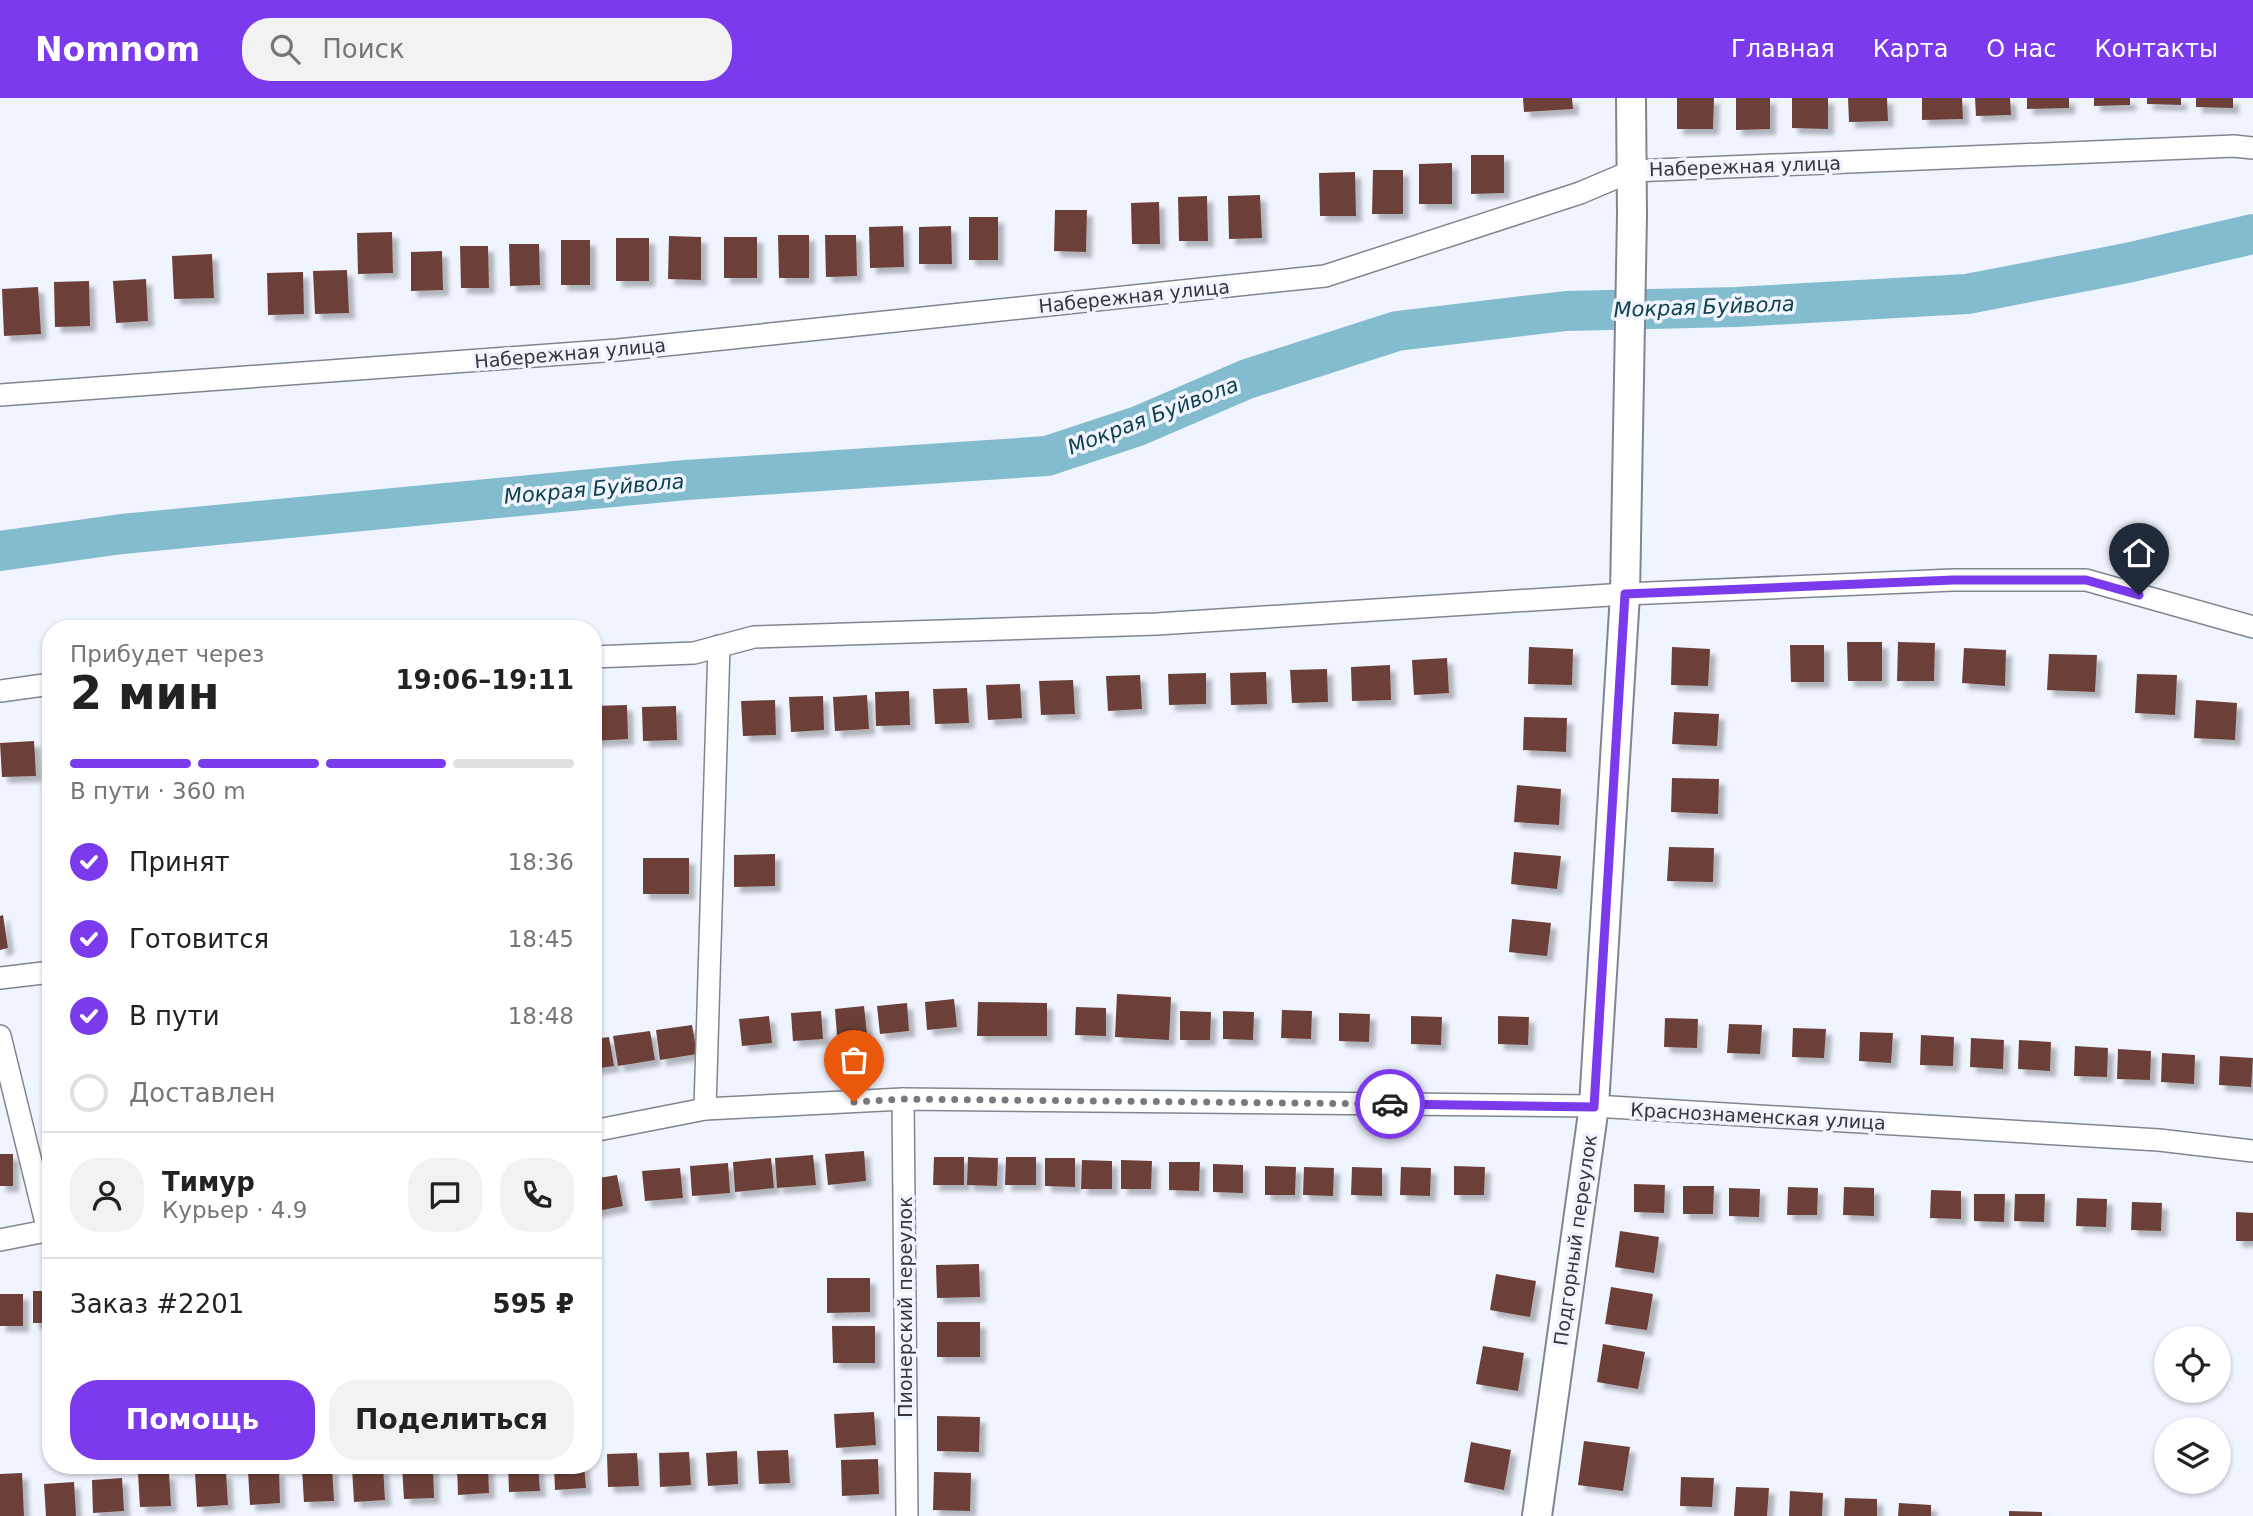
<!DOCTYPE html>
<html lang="ru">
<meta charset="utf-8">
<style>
:root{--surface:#fff;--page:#f2f2f2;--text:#222;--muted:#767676;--line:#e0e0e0;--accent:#7c3aed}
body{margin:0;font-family:"DejaVu Sans",sans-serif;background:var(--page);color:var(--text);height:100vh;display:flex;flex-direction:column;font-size:26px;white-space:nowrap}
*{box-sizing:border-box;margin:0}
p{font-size:23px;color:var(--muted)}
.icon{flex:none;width:38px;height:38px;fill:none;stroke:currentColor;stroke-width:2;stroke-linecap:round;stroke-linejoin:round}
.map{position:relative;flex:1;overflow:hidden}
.side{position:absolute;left:42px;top:522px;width:560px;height:854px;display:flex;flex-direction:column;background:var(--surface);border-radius:28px;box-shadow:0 2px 5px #0004}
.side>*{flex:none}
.fabs{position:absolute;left:2154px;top:1228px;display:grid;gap:14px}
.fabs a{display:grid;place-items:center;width:77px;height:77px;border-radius:50%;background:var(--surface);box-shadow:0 2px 5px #0004;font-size:35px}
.pin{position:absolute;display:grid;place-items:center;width:60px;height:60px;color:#fff;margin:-72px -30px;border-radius:50% 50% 50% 0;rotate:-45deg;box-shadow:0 0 7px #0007}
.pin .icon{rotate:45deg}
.courier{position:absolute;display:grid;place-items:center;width:70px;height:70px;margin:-35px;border:5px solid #7c3aed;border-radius:50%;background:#fff;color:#222;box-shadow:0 2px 9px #0007}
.overview em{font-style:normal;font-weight:600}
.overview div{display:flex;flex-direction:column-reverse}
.overview{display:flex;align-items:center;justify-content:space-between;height:119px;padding:0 28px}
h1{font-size:46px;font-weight:600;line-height:52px}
.bar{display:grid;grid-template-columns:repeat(4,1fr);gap:10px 7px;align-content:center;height:84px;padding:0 28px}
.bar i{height:9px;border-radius:5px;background:var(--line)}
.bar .current{background:var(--accent)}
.bar p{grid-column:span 4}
.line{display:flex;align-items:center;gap:18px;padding:0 28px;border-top:2px solid var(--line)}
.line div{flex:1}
.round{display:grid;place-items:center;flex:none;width:74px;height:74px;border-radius:28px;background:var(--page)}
ol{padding:0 28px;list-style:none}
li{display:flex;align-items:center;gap:21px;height:77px}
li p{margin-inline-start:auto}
li .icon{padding:7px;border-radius:50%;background:var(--accent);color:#fff;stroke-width:4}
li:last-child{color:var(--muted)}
li i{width:38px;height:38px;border:4px solid var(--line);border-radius:50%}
.cta{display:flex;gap:14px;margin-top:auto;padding:14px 28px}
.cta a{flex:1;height:80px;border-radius:28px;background:var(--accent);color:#fff;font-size:28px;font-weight:600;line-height:80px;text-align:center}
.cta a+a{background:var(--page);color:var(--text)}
header{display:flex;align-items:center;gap:42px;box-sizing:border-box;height:98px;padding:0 35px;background:var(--accent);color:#fff}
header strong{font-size:33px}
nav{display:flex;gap:38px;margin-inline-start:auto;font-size:24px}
.search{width:490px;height:63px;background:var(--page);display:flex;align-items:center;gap:18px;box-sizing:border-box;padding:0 24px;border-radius:28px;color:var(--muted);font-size:26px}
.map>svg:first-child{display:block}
</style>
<header>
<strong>Nomnom</strong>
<div class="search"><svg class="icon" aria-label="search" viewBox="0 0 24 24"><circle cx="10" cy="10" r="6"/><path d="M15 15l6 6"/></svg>Поиск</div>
<nav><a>Главная</a><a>Карта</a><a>О нас</a><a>Контакты</a></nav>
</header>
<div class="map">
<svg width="2253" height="1418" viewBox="0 0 2253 1418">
<defs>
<filter id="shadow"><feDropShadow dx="6" dy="6" stdDeviation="2" flood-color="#0004"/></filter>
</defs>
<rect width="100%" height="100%" fill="#f0f4fe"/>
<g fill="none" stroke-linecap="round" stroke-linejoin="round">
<polyline stroke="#84bccf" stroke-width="40" points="0,453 122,436 686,382 1047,358 1138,328 1247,281 1397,233 1566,213 1736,209 1967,196 2127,165 2253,136"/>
</g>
<g fill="#6c4039" filter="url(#shadow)">
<polygon points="1523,0 1572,0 1573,11 1524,14"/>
<polygon points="1677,0 1714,0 1713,31 1677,31"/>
<polygon points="1736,0 1770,0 1770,31 1736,32"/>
<polygon points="1792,0 1828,0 1828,31 1792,30"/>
<polygon points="1848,0 1887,0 1888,23 1849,24"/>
<polygon points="1922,0 1962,0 1963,21 1922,22"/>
<polygon points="1975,0 2010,0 2011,17 1976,18"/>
<polygon points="2027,0 2069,0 2069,10 2027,11"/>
<polygon points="2094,0 2130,0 2130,7 2094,8"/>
<polygon points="2147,0 2181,0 2181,7 2147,6"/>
<polygon points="2196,0 2233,0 2233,10 2196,9"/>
<polygon points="1471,57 1504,57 1504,95 1471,96"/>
<polygon points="1452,65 1452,106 1419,106 1419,66"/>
<polygon points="1373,72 1403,72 1403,116 1372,116"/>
<polygon points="1355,74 1356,118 1320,118 1319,75"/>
<polygon points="1260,97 1262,140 1229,141 1228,98"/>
<polygon points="1207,98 1208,143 1179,143 1178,99"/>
<polygon points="1159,104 1160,146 1132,146 1131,105"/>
<polygon points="1055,112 1087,112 1086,154 1054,153"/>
<rect x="969" y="119" width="29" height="43"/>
<polygon points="903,128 904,169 870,170 869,129"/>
<polygon points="951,128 952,166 919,166 919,129"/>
<polygon points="392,134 393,175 358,176 357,135"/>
<polygon points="778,137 809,137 809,180 779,180"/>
<polygon points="825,137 856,137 857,178 826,179"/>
<polygon points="669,138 701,139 701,182 668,181"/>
<rect x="724" y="139" width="33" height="41"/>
<rect x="616" y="140" width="33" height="43"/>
<rect x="561" y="142" width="29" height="45"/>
<polygon points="509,146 539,146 540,187 510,188"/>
<polygon points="460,148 488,148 489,190 461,190"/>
<polygon points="442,153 443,192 411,193 411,154"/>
<polygon points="212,156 214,200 174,201 172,158"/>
<polygon points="347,172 349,215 315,216 313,173"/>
<polygon points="303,174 304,216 268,217 267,175"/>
<polygon points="146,181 148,223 116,225 113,183"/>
<polygon points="89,183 90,228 55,229 54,184"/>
<polygon points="38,189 41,236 4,238 2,191"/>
<polygon points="1847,544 1882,544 1882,583 1848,583"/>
<polygon points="1898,544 1935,545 1934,583 1897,583"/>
<polygon points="1790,547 1824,547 1824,584 1791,584"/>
<polygon points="1529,549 1573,551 1572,587 1528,586"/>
<polygon points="1672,549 1710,551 1708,588 1671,587"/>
<polygon points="1964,550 2006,552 2005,588 1962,585"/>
<polygon points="2049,556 2097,557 2095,594 2047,592"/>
<polygon points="1447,560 1449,595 1414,597 1412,562"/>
<polygon points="1390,567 1391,602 1352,603 1351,569"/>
<polygon points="1327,571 1328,604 1292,605 1290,572"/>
<polygon points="1266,574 1267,606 1231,607 1230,575"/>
<polygon points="1206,575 1206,606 1169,607 1168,576"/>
<polygon points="2137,576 2177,577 2175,617 2135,615"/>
<polygon points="1140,577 1142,611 1108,613 1106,578"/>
<polygon points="1073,582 1075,616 1041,617 1039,583"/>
<polygon points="1020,586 1022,620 988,622 986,587"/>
<polygon points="967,590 969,625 935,626 933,591"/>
<polygon points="909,593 910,627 876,628 875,594"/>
<polygon points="867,597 869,631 835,633 833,599"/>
<polygon points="823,598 824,632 791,634 789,599"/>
<polygon points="775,602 776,637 743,638 741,603"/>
<polygon points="2196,602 2237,605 2235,642 2194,640"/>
<polygon points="627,607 628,641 594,643 593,608"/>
<polygon points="676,608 677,642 643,643 642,609"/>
<polygon points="1674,614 1719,616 1717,648 1672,646"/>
<polygon points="1524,619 1567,620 1566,654 1523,652"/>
<polygon points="34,643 36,678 2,679 0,645"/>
<polygon points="1672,680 1719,681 1718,716 1671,714"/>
<polygon points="1517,687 1561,691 1559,727 1514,724"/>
<polygon points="1669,749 1714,750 1713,784 1667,783"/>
<polygon points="1514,754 1561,758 1557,791 1511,786"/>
<polygon points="775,756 775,788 734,789 734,757"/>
<rect x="643" y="760" width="46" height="36"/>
<polygon points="3,817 8,850 0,852 0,818"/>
<polygon points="1512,821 1551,825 1547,858 1509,854"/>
<polygon points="1117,896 1171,899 1169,942 1115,939"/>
<polygon points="954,901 957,929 927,932 925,904"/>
<polygon points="978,904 1047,905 1047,938 977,938"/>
<polygon points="907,905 909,933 880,936 877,908"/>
<polygon points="864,908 867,936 837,938 835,911"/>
<polygon points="1076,909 1106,910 1106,938 1075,937"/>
<polygon points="1282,912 1312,913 1311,941 1281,940"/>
<polygon points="821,913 823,941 793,943 791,915"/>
<polygon points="1180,913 1211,914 1210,942 1180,942"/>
<polygon points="1223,913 1254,914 1253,942 1223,941"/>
<polygon points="1339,915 1370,916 1369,944 1339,943"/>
<polygon points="769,918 772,945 742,948 739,921"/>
<polygon points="1411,918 1442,919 1441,947 1411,946"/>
<polygon points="1498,918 1529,919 1528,947 1498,946"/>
<polygon points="1665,920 1698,921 1697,950 1664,949"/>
<polygon points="1729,926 1762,927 1760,956 1727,955"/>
<polygon points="692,927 697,956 660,962 656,932"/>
<polygon points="1793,930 1826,931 1824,960 1792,959"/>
<polygon points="650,933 655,962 618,968 613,938"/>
<polygon points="1860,934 1893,935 1891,965 1859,963"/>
<polygon points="1921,937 1954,939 1953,968 1920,967"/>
<polygon points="609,939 614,968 593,971 593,941"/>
<polygon points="1971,940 2004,942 2003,971 1970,969"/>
<polygon points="2019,942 2051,944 2050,973 2018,971"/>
<polygon points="2075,948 2108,950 2107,979 2074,978"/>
<polygon points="2118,951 2151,953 2150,982 2117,981"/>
<polygon points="2162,955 2195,957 2194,986 2161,984"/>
<polygon points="2220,958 2253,960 2251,989 2219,987"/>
<polygon points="51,1038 51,1065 50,1065 43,1040"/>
<polygon points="864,1053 866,1083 828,1087 825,1056"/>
<rect x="0" y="1056" width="13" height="32"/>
<polygon points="813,1057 816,1087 777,1090 775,1060"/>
<polygon points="934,1059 964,1059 964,1087 933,1087"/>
<polygon points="968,1059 998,1060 997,1088 967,1087"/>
<polygon points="1006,1059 1036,1059 1036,1087 1005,1087"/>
<polygon points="771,1060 774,1090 735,1094 733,1064"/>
<polygon points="1045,1060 1075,1060 1075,1089 1045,1088"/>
<polygon points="1082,1062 1112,1063 1112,1091 1081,1091"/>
<polygon points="1121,1062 1152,1063 1151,1091 1121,1091"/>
<polygon points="1169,1064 1200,1064 1199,1093 1169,1092"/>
<polygon points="728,1065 730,1095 692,1098 690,1068"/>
<polygon points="1213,1066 1243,1067 1243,1095 1213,1094"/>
<polygon points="1265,1068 1296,1069 1295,1097 1265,1097"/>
<polygon points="1454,1068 1485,1069 1484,1097 1454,1097"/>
<polygon points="1304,1069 1334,1070 1333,1098 1303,1097"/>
<polygon points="1352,1069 1382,1070 1382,1098 1351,1097"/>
<polygon points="1401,1069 1431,1070 1430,1098 1400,1097"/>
<polygon points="680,1070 683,1100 645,1103 642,1073"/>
<polygon points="617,1077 623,1108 593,1114 593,1081"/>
<polygon points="1634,1086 1665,1087 1664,1115 1634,1114"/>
<polygon points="1683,1088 1714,1088 1713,1116 1683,1116"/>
<polygon points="1788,1089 1818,1090 1817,1117 1787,1117"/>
<polygon points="1844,1089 1874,1090 1874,1118 1843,1117"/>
<polygon points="1729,1090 1760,1091 1759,1119 1729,1118"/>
<polygon points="1931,1092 1961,1093 1961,1121 1930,1120"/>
<polygon points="1974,1096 2005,1096 2004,1124 1974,1123"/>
<polygon points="2015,1096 2045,1096 2044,1124 2014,1123"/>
<polygon points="2077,1100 2107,1101 2106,1129 2076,1128"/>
<polygon points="2132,1104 2162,1105 2161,1133 2131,1132"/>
<polygon points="2236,1114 2253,1115 2253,1143 2236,1143"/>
<polygon points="1620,1133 1659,1139 1654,1175 1615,1169"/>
<polygon points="979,1166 980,1199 937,1200 936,1167"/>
<polygon points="1496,1176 1536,1183 1530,1219 1490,1212"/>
<polygon points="827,1180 870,1180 870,1214 827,1215"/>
<polygon points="1611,1189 1653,1196 1647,1232 1605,1226"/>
<rect x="33" y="1193" width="18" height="32"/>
<rect x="0" y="1196" width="23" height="32"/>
<rect x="937" y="1224" width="43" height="35"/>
<polygon points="832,1228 875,1228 875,1265 833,1265"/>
<polygon points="1603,1246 1645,1254 1638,1291 1597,1284"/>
<polygon points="1483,1248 1524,1255 1518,1293 1476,1286"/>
<polygon points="874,1314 876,1347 836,1350 834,1316"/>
<polygon points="937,1318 980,1319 979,1354 937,1353"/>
<polygon points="1584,1343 1630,1349 1623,1393 1578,1387"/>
<polygon points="1471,1344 1511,1352 1504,1392 1464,1384"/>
<polygon points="788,1352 790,1385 759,1386 757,1353"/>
<polygon points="737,1353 738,1386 708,1388 706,1355"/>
<polygon points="689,1354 691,1387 660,1389 659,1355"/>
<polygon points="637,1355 639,1388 608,1389 607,1356"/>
<polygon points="878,1361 879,1396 842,1398 841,1362"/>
<polygon points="433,1367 434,1400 404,1401 402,1368"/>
<polygon points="457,1367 488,1367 489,1395 458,1397"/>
<polygon points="508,1367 538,1367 540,1393 509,1394"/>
<polygon points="554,1367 584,1367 586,1390 555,1392"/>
<polygon points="383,1369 385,1402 354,1404 352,1370"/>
<polygon points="332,1370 334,1403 304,1404 302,1371"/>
<polygon points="279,1372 280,1405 250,1407 248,1373"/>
<polygon points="226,1374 228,1407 197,1409 195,1375"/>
<polygon points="934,1374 971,1375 970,1413 933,1412"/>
<polygon points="22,1375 24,1418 0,1418 0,1376"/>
<polygon points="169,1375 171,1408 140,1409 138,1376"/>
<polygon points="1681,1379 1714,1380 1712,1409 1680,1408"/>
<polygon points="122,1380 124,1413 93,1415 92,1382"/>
<polygon points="74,1384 76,1418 46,1418 44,1386"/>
<polygon points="1736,1389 1769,1390 1767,1418 1734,1418"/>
<polygon points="1790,1393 1823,1395 1822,1418 1789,1418"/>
<polygon points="1845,1400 1877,1401 1877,1418 1844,1418"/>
<polygon points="1899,1405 1931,1407 1931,1418 1898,1418"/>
<polygon points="2009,1413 2042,1414 2042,1418 2009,1418"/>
</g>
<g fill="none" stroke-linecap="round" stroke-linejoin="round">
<g stroke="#81858e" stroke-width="24">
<g id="minor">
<polyline points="0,297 618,252 1325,178 1580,95 1632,73 2234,48 2253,50"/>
<polyline points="593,559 694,555 754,539 1157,526 1625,496 1953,482 2086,482 2253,529"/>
<polyline points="0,593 51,586"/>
<polyline points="0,880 51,874"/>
<polyline points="0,938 48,1133"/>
<polyline points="903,1001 907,1418"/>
<polyline points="705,1011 719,548"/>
<polyline points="593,1033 705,1011 903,1001 1594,1008 2159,1042 2253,1053"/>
<polyline points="0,1142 51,1132"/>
</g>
</g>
<g stroke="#81858e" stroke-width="32">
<polyline id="secondary" points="1537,1418 1594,1008 1625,496 1632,117 1631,0"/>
</g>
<use href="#minor" stroke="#fff" stroke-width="21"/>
<use href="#secondary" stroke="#fff" stroke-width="28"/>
</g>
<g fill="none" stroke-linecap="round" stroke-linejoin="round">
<polyline stroke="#76797f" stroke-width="7" stroke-dasharray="0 12.6" points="854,1004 904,1001 1390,1006"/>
<polyline stroke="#7c3aed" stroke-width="9" points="1390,1006 1594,1009 1625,496 1953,482 2086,482 2139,497"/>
</g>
<g text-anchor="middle" stroke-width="7" stroke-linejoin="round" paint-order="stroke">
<g font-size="19" fill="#35373b" stroke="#f0f4fe">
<text transform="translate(1745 68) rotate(-2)" y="7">Набережная улица</text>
<text transform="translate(1134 198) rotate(-6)" y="7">Набережная улица</text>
<text transform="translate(570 255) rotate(-5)" y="7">Набережная улица</text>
<text transform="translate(1758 1018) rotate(3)" y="7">Краснознаменская улица</text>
<text transform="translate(1575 1142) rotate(-82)" y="7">Подгорный переулок</text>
<text transform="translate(905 1209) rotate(-90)" y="7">Пионерский переулок</text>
</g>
<g font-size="21" font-style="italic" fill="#0f414f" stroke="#f0f4fe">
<text transform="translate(1704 209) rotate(-2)" y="7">Мокрая Буйвола</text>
<text transform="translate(1153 318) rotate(-21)" y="7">Мокрая Буйвола</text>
<text transform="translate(594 391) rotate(-5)" y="7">Мокрая Буйвола</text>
</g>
</g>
</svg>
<div class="fabs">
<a><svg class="icon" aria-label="locate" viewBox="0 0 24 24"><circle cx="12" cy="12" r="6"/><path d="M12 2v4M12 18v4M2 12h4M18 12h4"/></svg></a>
<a><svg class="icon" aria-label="layers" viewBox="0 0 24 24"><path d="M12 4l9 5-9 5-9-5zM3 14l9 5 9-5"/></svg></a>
</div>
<div class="pin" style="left:854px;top:1004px;background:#ea580c"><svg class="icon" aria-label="bag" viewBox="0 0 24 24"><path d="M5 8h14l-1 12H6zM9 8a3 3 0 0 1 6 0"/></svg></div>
<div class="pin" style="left:2139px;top:497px;background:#1f2937"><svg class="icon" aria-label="home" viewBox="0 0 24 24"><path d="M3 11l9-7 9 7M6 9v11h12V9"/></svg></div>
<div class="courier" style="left:1390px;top:1006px"><svg class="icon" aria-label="car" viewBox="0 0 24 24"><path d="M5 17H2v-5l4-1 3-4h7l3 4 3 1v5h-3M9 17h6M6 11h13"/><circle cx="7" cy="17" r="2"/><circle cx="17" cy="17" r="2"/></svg></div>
<section class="side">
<div class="overview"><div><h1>2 мин</h1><p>Прибудет через</p></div><em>19:06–19:11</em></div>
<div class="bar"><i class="current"></i><i class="current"></i><i class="current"></i><i></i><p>В пути · 360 m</p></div>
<ol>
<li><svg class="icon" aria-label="check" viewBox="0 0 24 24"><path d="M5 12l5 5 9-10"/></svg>Принят<p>18:36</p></li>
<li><svg class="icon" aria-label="check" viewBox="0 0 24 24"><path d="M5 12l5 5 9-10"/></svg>Готовится<p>18:45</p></li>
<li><svg class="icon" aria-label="check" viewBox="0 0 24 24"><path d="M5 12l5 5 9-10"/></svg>В пути<p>18:48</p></li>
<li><i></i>Доставлен</li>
</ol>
<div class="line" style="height:126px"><a class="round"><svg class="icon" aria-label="person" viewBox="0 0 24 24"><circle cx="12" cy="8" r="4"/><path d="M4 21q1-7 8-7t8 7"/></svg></a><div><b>Тимур</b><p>Курьер · 4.9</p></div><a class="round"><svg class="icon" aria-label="chat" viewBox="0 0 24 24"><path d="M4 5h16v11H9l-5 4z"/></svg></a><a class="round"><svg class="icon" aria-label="phone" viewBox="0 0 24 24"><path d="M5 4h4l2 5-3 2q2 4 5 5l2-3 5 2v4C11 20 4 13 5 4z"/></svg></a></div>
<div class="line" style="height:91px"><div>Заказ #2201</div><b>595 ₽</b></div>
<div class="cta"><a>Помощь</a><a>Поделиться</a></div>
</section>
</div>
